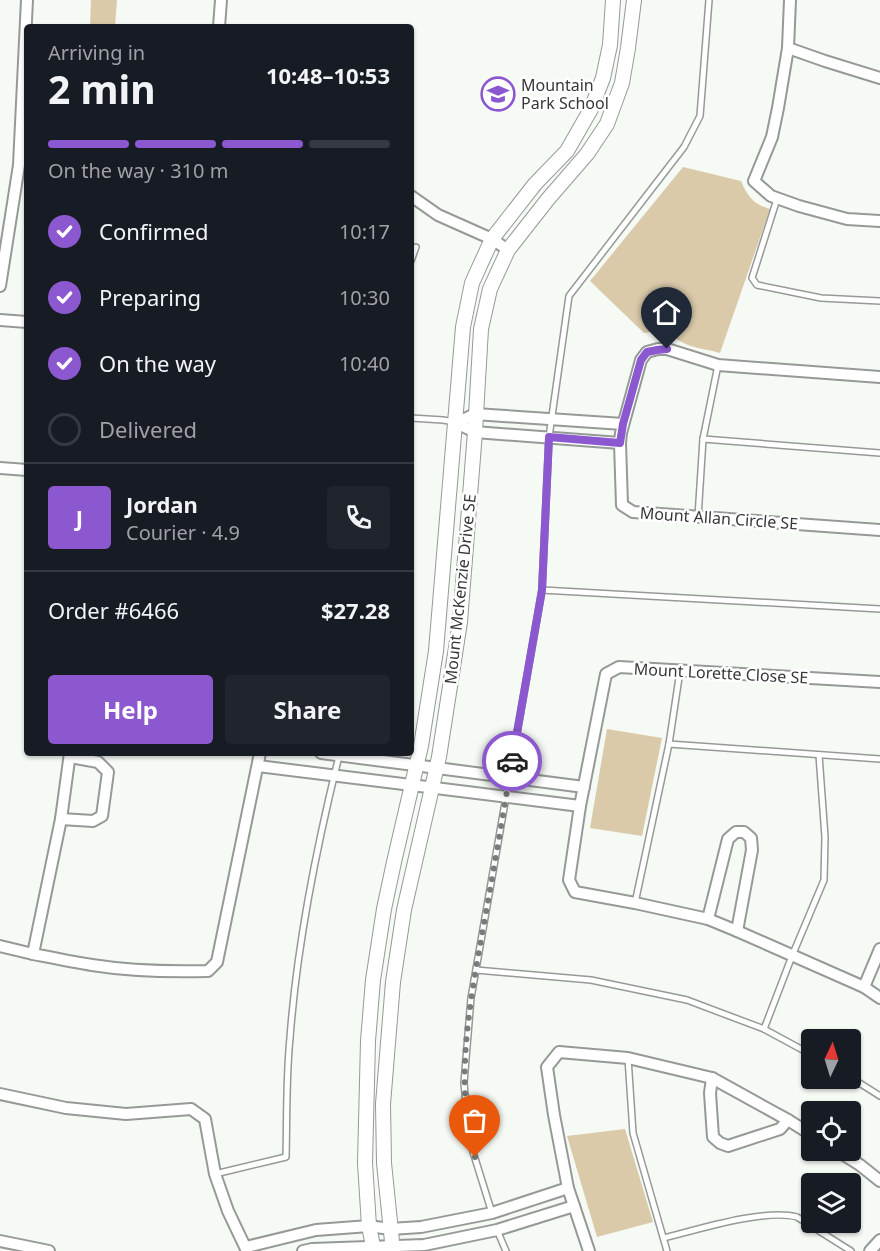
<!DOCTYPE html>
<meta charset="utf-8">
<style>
:root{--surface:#171b24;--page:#20242c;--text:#f1f3f6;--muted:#9ea1a6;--line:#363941;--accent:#8c58d0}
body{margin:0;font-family:"Noto Sans",sans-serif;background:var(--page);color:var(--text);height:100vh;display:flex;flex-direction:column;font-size:22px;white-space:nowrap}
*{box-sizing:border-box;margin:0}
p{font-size:20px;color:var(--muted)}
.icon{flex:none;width:33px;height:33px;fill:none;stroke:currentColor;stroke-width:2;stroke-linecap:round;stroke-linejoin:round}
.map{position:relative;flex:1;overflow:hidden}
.sheet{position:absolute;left:24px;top:24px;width:390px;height:732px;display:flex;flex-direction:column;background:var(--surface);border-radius:6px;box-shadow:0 2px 4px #0004}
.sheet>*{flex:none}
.needle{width:39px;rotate:4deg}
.buttons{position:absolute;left:801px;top:1029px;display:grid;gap:12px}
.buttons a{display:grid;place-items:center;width:60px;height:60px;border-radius:6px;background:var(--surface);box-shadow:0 2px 4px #0004;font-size:30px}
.pin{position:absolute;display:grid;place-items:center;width:51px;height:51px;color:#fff;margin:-62px -26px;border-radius:50% 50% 50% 0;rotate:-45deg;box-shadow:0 0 6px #0007}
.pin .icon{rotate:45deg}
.courier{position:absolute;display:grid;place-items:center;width:60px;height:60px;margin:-30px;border:4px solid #8c58d0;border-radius:50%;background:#fff;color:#222;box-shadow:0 2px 8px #0007}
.head em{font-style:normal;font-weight:700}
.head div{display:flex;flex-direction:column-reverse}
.head{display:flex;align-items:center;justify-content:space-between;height:102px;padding:0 24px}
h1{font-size:39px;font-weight:700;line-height:45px}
.bar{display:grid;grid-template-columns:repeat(4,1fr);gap:9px 6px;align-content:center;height:72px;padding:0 24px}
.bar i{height:8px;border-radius:4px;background:var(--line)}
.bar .on{background:var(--accent)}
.bar p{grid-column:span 4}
.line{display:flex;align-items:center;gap:15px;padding:0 24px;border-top:2px solid var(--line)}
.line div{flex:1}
.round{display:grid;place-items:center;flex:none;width:63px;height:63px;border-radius:6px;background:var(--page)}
ol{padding:0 24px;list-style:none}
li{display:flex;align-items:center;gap:18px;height:66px}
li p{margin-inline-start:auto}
li .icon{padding:6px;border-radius:50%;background:var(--accent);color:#fff;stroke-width:4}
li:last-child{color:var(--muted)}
li i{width:33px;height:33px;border:3px solid var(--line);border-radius:50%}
.button{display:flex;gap:12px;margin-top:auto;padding:12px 24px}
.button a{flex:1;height:69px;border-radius:6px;background:var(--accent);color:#fff;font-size:24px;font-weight:700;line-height:69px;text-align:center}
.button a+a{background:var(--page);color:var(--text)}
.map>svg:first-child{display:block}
</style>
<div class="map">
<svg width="880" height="1251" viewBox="0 0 880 1251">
<rect width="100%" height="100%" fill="#f5faf5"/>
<g fill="#dacaaa">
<polygon points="91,0 117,0 115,27 90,27"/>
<path d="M 683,167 L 741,181 C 748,197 753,204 770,209 L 720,353 C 710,350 700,349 691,346 C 671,339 669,328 644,333 L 590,281 Z"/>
<polygon points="607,729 662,738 642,836 590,828"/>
<polygon points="625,1129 653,1222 597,1237 567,1136"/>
</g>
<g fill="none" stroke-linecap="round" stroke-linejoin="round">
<g stroke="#969a96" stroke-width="8">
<g id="service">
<polyline points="777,199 752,278 757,285 821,298 880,301"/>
<polyline points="411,261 416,247"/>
<polyline points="411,418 443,420 454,422"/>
<polyline points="703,439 880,453"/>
<polyline points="698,517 703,439 718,365"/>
<polyline points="542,590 880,609"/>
<polyline points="669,744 880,759"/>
<polyline points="635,903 669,744 680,671"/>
<polyline points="476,970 591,980 687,1000 764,1029 812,1055"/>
<polyline points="764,1029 792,956 824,880 825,837 819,755"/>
<polyline points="628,1058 633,1133 667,1251"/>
<polyline points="850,1077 880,1096"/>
<path d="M 215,1174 L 286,1157 C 287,1117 286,1077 290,1038 C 297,943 316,849 339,756"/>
<polyline points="492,1213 469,1139 464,1083 471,998 542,590 549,437 569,296 684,147 700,116 709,0"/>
<polyline points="497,1230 506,1251"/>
<path d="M 664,1238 C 696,1230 766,1208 797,1217 L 851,1251"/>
</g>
</g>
<g stroke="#969a96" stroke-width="14">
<g id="minor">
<polyline points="790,0 788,48 778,108 772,137 754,181 771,196 799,206 847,219 880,221"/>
<polyline points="219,27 221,0"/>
<polyline points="788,48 825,61 880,78"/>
<polyline points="411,196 438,215 492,239 508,250"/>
<polyline points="0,286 19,165 27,0"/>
<polyline points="0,320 27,322"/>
<polyline points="880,377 718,365 667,349 658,349 647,352 641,360 621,433 620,443 622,505 633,512 880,530"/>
<polyline points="456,423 475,414 623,424"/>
<polyline points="456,423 475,432 620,443"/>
<polyline points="0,468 27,470"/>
<polyline points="880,682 619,667 606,674 580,806 569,880 575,892 635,903 708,919 737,931 864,987 880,949"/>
<path d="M 70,753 L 61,819 L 33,954 C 53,958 72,962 92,965 C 130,971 170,972 208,971 L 217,962 L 260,753"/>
<polyline points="321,753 584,787"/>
<polyline points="258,766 580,806"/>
<polyline points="61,819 93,821 102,816 108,772 98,762 70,757"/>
<polyline points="708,919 728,839 736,832 744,832 751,838 752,850 737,931"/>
<polyline points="0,946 33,954"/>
<polyline points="864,987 880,998"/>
<polyline points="712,1078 710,1093 713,1137 720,1143 728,1146 780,1129 788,1120"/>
<polyline points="0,1094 66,1108 126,1114 191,1109 205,1119 215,1174 228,1211 247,1251"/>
<polyline points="836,1150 860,1165 880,1181"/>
<polyline points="0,1241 49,1251"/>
<polyline points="246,1247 316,1230 369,1226 390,1229 421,1227 492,1213 568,1188"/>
<polyline points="303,1251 312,1249 424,1245 497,1230 574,1206"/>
<polyline points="589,1251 568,1188 554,1115 547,1067 559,1052 628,1058 712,1078 788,1120 812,1135"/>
<polyline points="870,1251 880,1240"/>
</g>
</g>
<g stroke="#969a96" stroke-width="16">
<g id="tertiary">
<polyline points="374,1251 369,1226 365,1163 368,1041 373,980 384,909 394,862 421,746 436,651 463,327 472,283 492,239 535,184 567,151 591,109 603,78 610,45 613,0"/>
<polyline points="393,1251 384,1163 383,1104 393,982 404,910 439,757 460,622 475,432 481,329 490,289 508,250 548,199 587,154 607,124 622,83 628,48 634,0"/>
</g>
</g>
<use href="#service" stroke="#fff" stroke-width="5"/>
<use href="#minor" stroke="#fff" stroke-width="10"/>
<use href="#tertiary" stroke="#fff" stroke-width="14"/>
</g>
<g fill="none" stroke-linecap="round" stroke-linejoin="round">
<path stroke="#797c7a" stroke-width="6" stroke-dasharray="0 10.8" d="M 475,1157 C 453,1082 471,998 484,923 C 494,869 503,815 512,761"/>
<polyline stroke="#8c58d0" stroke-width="8" points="512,761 542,590 549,437 620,443 623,424 641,360 647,352 657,350 667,349"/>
</g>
<defs>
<g id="school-ring" transform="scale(1.725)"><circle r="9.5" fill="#fff" stroke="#8c58d0" stroke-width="1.5"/><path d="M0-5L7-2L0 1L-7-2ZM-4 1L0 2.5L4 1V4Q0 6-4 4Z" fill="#8c58d0"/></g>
</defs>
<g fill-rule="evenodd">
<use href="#school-ring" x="498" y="94"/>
</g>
<g text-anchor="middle" stroke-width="5" stroke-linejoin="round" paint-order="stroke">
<g font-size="16" fill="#363837" stroke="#fff" text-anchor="start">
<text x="521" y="91">Mountain<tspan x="521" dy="18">Park School</tspan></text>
</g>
<g font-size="16" fill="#363837" stroke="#fff">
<text transform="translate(719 518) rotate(4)" y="6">Mount Allan Circle SE</text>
<text transform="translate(460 589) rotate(-84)" y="6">Mount McKenzie Drive SE</text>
<text transform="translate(721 673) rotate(3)" y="6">Mount Lorette Close SE</text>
</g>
</g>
</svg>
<div class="buttons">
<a><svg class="needle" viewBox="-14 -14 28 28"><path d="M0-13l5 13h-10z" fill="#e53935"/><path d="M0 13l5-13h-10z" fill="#9ea1a6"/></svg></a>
<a><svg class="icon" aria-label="locate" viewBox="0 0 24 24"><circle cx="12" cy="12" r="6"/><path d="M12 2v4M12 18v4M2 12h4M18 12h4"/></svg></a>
<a><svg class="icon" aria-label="layers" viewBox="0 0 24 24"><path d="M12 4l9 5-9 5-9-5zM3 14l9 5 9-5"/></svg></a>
</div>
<div class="pin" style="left:475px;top:1157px;background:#ea580c"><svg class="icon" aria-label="bag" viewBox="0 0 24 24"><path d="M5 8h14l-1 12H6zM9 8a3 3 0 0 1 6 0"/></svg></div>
<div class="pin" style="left:667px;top:349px;background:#1f2937"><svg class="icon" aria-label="home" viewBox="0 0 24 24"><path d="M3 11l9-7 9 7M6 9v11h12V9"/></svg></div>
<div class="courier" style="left:512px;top:761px"><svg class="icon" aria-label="car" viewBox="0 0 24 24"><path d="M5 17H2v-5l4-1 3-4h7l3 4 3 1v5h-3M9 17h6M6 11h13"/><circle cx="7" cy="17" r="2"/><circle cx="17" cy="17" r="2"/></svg></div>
<section class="sheet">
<div class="head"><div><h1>2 min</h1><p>Arriving in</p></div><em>10:48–10:53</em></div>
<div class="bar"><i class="on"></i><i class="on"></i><i class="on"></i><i></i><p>On the way · 310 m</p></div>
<ol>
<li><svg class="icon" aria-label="check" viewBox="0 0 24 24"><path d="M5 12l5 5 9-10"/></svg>Confirmed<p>10:17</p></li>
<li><svg class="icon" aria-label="check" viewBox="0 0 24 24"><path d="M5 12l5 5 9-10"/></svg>Preparing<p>10:30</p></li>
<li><svg class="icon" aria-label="check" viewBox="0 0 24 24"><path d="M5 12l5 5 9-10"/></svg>On the way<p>10:40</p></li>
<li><i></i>Delivered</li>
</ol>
<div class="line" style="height:108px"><b class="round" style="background:var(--accent);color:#fff">J</b><div><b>Jordan</b><p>Courier · 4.9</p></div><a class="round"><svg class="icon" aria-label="phone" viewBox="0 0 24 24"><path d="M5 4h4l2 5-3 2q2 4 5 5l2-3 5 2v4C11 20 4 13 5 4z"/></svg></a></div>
<div class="line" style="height:78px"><div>Order #6466</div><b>$27.28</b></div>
<div class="button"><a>Help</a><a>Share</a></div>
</section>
</div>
